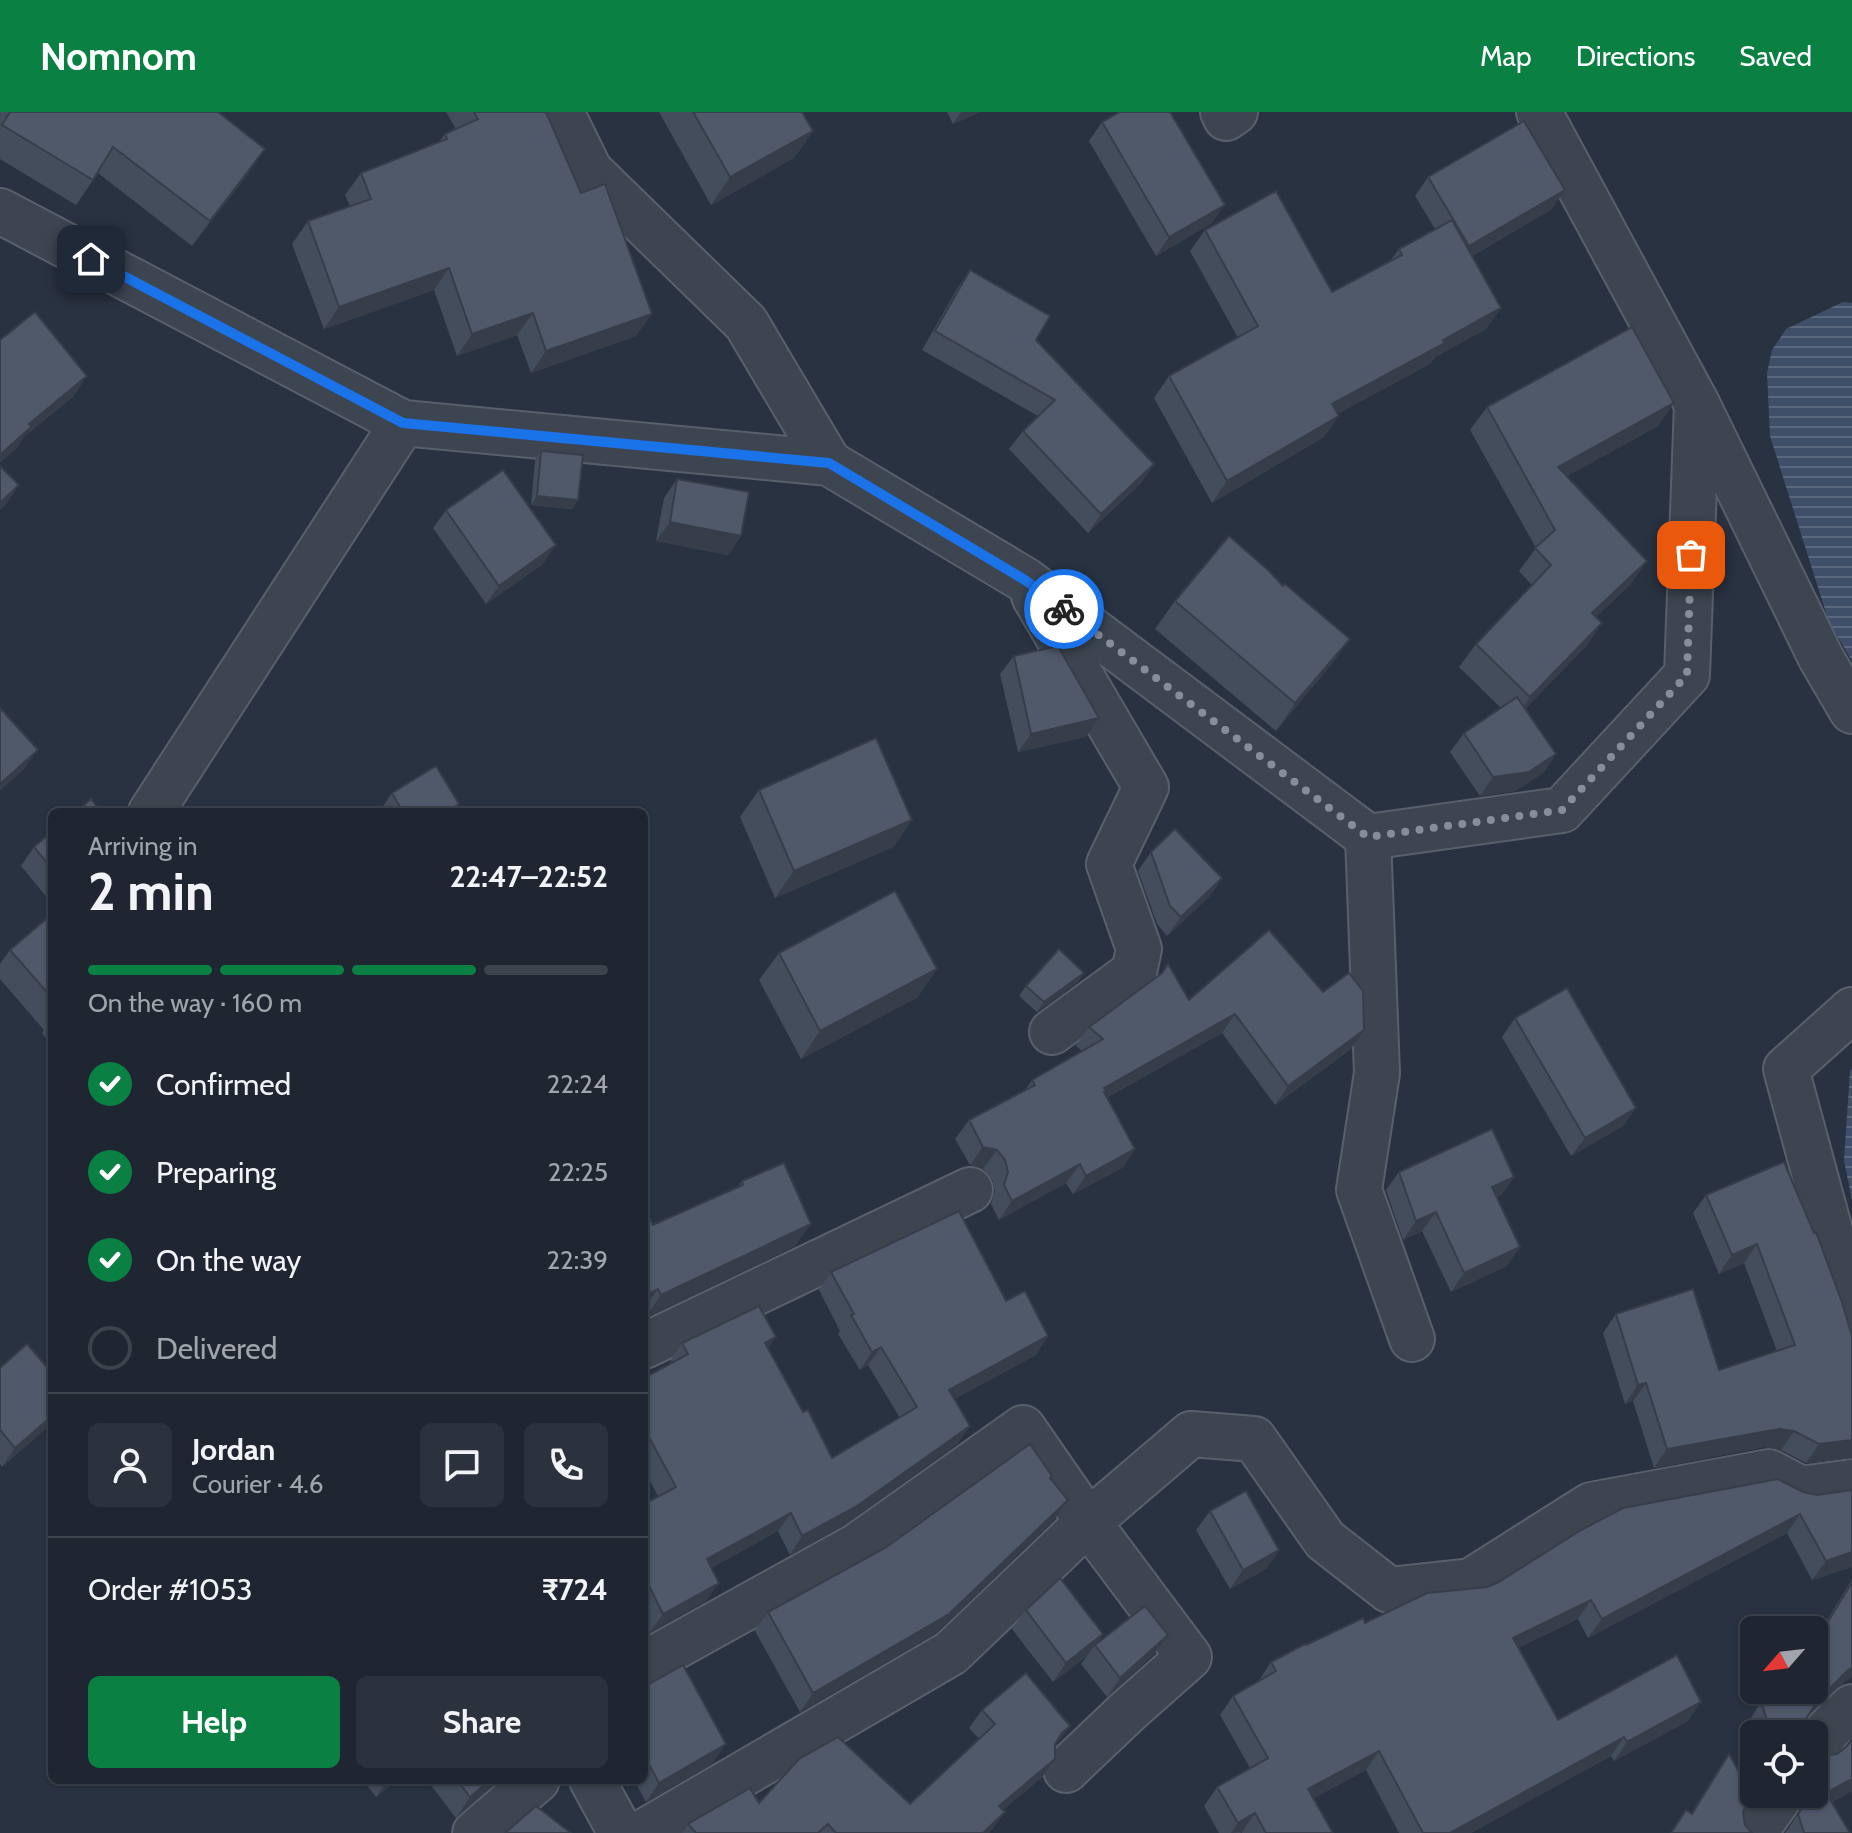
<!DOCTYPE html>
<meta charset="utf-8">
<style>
:root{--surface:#1f2631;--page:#2c323d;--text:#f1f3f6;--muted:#a1a5ab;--line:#3c434d;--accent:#0b8043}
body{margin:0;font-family:Cabin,sans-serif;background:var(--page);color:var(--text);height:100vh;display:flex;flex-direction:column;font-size:30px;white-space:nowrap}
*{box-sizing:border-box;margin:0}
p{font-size:26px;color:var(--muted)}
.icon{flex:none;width:44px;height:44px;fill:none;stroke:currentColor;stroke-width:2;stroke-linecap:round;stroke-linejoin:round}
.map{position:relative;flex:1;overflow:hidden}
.drawer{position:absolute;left:48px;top:696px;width:600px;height:976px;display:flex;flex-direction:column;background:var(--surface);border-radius:12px;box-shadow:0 2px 6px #0004,0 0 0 2px var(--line)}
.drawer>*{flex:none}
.needle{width:52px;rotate:242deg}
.controls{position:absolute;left:1740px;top:1504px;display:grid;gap:16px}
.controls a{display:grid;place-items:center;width:88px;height:88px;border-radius:12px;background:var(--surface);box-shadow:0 2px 6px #0004,0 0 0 2px var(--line);font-size:40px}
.pin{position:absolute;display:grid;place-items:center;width:68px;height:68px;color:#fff;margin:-34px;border-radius:16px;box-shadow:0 4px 12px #0006}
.courier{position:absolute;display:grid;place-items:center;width:80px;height:80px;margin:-40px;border:6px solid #1a73e8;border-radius:50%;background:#fff;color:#222;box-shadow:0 2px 10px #0007}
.overview em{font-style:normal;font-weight:700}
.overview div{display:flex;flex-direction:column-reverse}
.overview{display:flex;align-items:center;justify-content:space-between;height:136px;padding:0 40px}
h1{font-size:52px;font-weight:700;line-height:60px}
.bar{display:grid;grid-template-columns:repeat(4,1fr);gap:12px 8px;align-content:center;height:96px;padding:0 40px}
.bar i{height:10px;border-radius:6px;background:var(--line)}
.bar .current{background:var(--accent)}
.bar p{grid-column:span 4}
.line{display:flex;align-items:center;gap:20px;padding:0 40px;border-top:2px solid var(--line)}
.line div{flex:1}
.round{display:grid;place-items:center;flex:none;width:84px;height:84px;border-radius:12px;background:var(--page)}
ol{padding:0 40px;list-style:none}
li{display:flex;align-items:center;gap:24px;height:88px}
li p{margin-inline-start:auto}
li .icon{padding:8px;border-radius:50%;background:var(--accent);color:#fff;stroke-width:4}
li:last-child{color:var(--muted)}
li i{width:44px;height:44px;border:4px solid var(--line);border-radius:50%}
.cta{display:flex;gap:16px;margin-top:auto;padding:16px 40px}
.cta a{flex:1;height:92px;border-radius:12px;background:var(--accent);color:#fff;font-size:32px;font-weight:700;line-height:92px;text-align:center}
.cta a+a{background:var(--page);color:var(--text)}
header{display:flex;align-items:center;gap:48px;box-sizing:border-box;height:112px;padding:0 40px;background:var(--accent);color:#fff}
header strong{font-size:38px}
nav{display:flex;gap:44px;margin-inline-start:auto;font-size:28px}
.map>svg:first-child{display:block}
</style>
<header>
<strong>Nomnom</strong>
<nav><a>Map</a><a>Directions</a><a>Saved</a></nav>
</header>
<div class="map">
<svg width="1852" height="1721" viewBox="0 0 1852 1721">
<defs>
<pattern id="water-rules" width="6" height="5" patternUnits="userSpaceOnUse" patternTransform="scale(2)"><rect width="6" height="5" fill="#404f69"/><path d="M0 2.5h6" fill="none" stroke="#5a677d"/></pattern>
</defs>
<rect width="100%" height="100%" fill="#293241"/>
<g fill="url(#water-rules)">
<polygon points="1843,190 1852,191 1852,549 1829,510 1770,324 1767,261 1772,238 1786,217"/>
<polygon points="1852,957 1852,1089 1844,1048 1850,959"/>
</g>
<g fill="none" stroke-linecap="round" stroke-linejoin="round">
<g stroke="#58606b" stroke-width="48">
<g id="minor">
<polyline points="561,0 590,59 746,211 829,351"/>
<polyline points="1223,0 1226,6 1235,0"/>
<polyline points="1539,0 1697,292 1821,546 1852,599"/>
<polyline points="0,99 403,311 829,351 1025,468 1368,725 1562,698 1687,563 1697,292"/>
<polyline points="1034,484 1146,675 1109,752 1139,837 1134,860 1052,920"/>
<polyline points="151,700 403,311"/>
<polyline points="1368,725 1377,961 1359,1078 1412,1227"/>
<polyline points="1852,898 1786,957 1852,1200"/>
<polyline points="644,1234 970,1078"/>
<polyline points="644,1552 857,1434 1023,1316 1088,1410 1189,1545 1128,1599 1066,1658"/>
<polyline points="1814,1638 1828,1618 1852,1595"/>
<polyline points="592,1668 621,1721"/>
<polyline points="475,1721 537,1668"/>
<polyline points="642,1721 951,1541 1088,1410 1191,1322 1254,1327 1325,1428 1389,1478 1471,1469 1591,1393 1769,1360 1801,1377 1852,1370"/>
<polyline points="1754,1721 1782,1682"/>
</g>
</g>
<use href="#minor" stroke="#3d4551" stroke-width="44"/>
</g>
<g fill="#444d5b">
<polygon points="0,0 218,0 248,62 192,134 98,61 76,93 0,47"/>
<polygon points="446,0 546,0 636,224 531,261 517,223 457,244 434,178 324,217 292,132 308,109 350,94 345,83 361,61 438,31 445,22 456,17"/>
<polygon points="659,0 802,0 813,19 794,46 711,93"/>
<polygon points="947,0 980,0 953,12"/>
<polygon points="1102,10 1212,111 1156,144 1089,29"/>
<polygon points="1428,65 1552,97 1472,144 1501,196 1486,217 1435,245 1430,252 1337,302 1324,325 1212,391 1154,286 1169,264 1238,226 1190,139 1205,118 1332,180 1390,149 1399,137 1435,117 1415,84"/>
<polygon points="970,158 1154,352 1141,371 1088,421 1009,337 1023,319 1038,304 922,238 957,177"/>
<polygon points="1487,295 1658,314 1567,364 1631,472 1596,505 1602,511 1586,534 1525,597 1556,642 1543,661 1515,679 1480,684 1450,640 1464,621 1501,596 1459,555 1476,532 1532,473 1519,459 1536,436 1470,318"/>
<polygon points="541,339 578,388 572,397 531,393 535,348"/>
<polygon points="677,367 741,424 728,443 656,429 664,386"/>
<polygon points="446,398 543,452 486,492 433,416"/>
<polygon points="1283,474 1350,527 1330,554 1276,619 1155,517 1175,489"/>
<polygon points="1014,544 1099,606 1086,625 1018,640 1000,562"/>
<polygon points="759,678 912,708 893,735 775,786 740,705"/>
<polygon points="392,681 459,692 454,700 379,700"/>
<polygon points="52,720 52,786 49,788 21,754 34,735"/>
<polygon points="1151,740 1222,766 1209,785 1167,824 1157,812 1138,759"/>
<polygon points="52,802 52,934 42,921 44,918 0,867 0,852 10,838"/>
<polygon points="779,841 918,885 801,947 759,868"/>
<polygon points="1084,861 1078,870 1037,900 1019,884 1026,874"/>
<polygon points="1189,888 1351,937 1275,993 1222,921 1106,986 1135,1037 1122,1056 1073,1082 1066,1071 999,1108 991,1092 995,1079 992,1067 983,1057 970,1053 955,1027 969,1008 1026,977 1032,968 1082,939 1076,934 1089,915"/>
<polygon points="1515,906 1636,996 1623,1014 1571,1044 1502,925"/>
<polygon points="52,1010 52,1022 48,1015"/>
<polygon points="1399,1060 1514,1065 1501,1083 1497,1085 1507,1154 1451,1180 1422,1119 1403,1128 1386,1078"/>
<polygon points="742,1069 795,1134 645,1206 644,1203 644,1103 653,1113 738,1075"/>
<polygon points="1706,1083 1852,1224 1852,1346 1806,1351 1781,1338 1765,1335 1654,1356 1633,1289 1625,1292 1603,1221 1616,1202 1719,1258 1777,1239 1744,1151 1719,1162 1693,1101"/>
<polygon points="831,1160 1006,1189 1036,1243 954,1287 970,1314 957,1332 844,1413 790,1443 778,1419 711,1456 706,1489 650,1520 644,1508 644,1392 658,1384 644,1358 644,1266 671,1252 670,1250 682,1231 776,1225 768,1236 803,1300 832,1346 900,1306 868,1253 860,1258 838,1222 840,1219 819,1178"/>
<polygon points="0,1256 52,1261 52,1311 2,1355 0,1352"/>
<polygon points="1052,1364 1051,1367 1055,1407 936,1521 800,1600 755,1519 768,1500"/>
<polygon points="1852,1378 1852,1455 1812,1468 1787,1421 1588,1526 1578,1507 1518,1536 1558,1608 1688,1609 1614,1649 1611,1644 1471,1721 1399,1721 1366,1658 1314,1686 1333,1721 1242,1721 1242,1720 1240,1721 1219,1721 1204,1694 1217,1675 1250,1656 1220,1603 1233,1584 1258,1570 1271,1550 1306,1533 1365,1511 1803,1380 1817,1383"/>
<polygon points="1210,1399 1279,1438 1266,1457 1230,1477 1196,1418"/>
<polygon points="1852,1467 1852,1565 1845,1569 1842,1573 1835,1577 1808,1604 1803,1617 1803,1622 1754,1622 1754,1629 1748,1611 1768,1578 1814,1578 1814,1530"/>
<polygon points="1026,1498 1103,1522 1098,1530 1154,1542 1107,1585 1081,1552 1087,1544 1053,1570 1012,1517"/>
<polygon points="644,1575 713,1651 646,1690 634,1668 644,1668"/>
<polygon points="982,1598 1057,1632 1042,1665 1003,1698 1005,1700 989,1721 682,1721 688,1712 759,1691 910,1692 979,1627 969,1616"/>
<polygon points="1852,1627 1852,1679 1832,1690 1850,1721 1785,1721 1803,1695 1807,1682 1814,1682 1814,1639 1824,1644 1837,1642 1847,1634"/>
<polygon points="1729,1642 1743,1700 1745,1713 1691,1702 1716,1661"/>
<polygon points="363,1668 397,1668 376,1685"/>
<polygon points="427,1668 499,1668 456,1706"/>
</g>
<g fill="#373e4a">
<polygon points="961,0 980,0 953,12"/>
<polygon points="813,19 794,46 711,93 730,65"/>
<polygon points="265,37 248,62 192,134 210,109"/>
<polygon points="1565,78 1552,97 1456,153 1469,134"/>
<polygon points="1225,93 1212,111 1156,144 1169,125"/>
<polygon points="449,156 434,178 324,217 339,195"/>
<polygon points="1501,196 1486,217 1435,245 1430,252 1317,313 1332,292"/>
<polygon points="533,201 517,223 457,244 472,222"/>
<polygon points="652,202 636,224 531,261 546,239"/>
<polygon points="87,264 73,285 24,325 17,336 0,351 0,343 29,312"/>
<polygon points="1674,291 1658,314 1542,378 1558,355"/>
<polygon points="1339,304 1324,325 1212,391 1227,369"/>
<polygon points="1154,352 1141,371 1088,421 1101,402"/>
<polygon points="19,373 5,394 0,398 0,391"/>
<polygon points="537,384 578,388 572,397 531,393"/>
<polygon points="670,410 741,424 728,443 656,429"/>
<polygon points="556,433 543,452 486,492 499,474"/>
<polygon points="1647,449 1631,472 1576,524 1592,501"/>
<polygon points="1602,511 1586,534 1514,609 1530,585"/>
<polygon points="1350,527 1330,554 1276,619 1295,591"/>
<polygon points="1099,606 1086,625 1018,640 1031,622"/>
<polygon points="38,638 24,657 0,679 0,672"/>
<polygon points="1556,642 1543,661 1515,679 1480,684 1493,665"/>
<polygon points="912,708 893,735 775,786 794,759"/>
<polygon points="1222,766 1209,785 1167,824 1181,805"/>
<polygon points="937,857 918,885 801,947 820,919"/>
<polygon points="1084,861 1078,870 1037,900 1044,890"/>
<polygon points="1235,902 1222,921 1098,990 1104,976"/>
<polygon points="1364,918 1351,937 1275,993 1288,974"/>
<polygon points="1636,996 1623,1014 1571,1044 1585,1026"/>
<polygon points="983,1035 997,1038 983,1057 970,1053"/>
<polygon points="1135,1037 1122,1056 1073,1082 1086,1064"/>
<polygon points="1080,1052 1066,1071 999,1108 1012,1089"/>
<polygon points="1514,1065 1501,1083 1479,1093 1492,1075"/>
<polygon points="1436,1100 1422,1119 1403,1128 1416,1109"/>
<polygon points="811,1112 795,1134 645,1206 661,1183"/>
<polygon points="1757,1132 1744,1151 1719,1162 1732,1143"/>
<polygon points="1520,1135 1507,1154 1451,1180 1464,1161"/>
<polygon points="658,1177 644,1196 644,1184"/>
<polygon points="1048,1224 1036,1243 936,1297 949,1278"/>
<polygon points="776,1225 763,1243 765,1231"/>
<polygon points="881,1235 868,1253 860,1258 872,1240"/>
<polygon points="1646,1271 1633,1289 1625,1292 1638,1273"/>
<polygon points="52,1304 52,1311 2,1355 15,1336"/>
<polygon points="970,1314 957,1332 844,1413 790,1443 802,1424"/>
<polygon points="1779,1317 1794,1319 1781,1338 1765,1335 1654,1356 1667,1337"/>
<polygon points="1852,1328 1852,1346 1806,1351 1819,1332"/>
<polygon points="1068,1388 1055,1407 936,1521 800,1600 813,1581"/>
<polygon points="791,1401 778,1419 694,1465 707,1447"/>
<polygon points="1800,1402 1787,1421 1588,1526 1602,1507"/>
<polygon points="1279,1438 1266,1457 1230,1477 1243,1458"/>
<polygon points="1852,1440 1852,1455 1812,1468 1826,1449"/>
<polygon points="719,1471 706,1489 650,1520 663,1502"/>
<polygon points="1591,1488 1578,1507 1500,1545 1513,1526"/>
<polygon points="1103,1522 1087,1544 1053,1570 1066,1551"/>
<polygon points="1168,1523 1154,1542 1107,1585 1120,1566"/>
<polygon points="1852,1555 1852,1565 1845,1569 1842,1573 1835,1577 1808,1604 1821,1585"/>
<polygon points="1701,1590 1688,1609 1614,1649 1627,1630"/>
<polygon points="1070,1614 1057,1632 1049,1640 1062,1621"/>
<polygon points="1624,1625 1611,1644 1471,1721 1450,1721"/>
<polygon points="726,1632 713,1651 646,1690 659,1671"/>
<polygon points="1379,1639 1366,1658 1295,1696 1308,1677"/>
<polygon points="1055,1647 1042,1665 986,1713 999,1694"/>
<polygon points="1852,1667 1852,1679 1813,1700 1826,1681"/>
<polygon points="388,1668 397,1668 376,1685"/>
<polygon points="490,1668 499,1668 456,1706 470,1685"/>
<polygon points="1005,1700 989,1721 983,1721"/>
<polygon points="1255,1701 1242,1720 1231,1721 1238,1711"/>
</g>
<g fill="#4f596a" stroke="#373e4a" stroke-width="2">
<polygon points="10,0 218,0 265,37 210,109 113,35 93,68 2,13"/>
<polygon points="474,0 546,0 581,81 605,72 652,202 546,239 533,201 472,222 449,156 339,195 308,109 371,87 361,61 447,27 445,22 478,7"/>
<polygon points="693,0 802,0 813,19 730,65"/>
<polygon points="1120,0 1170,0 1225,93 1169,125 1102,10"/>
<polygon points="1524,9 1565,78 1469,134 1428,65"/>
<polygon points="1276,79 1332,180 1402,143 1399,137 1452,108 1501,196 1443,228 1445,231 1332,292 1339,304 1227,369 1169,264 1258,214 1205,118"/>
<polygon points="970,158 1050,204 1036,228 1154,352 1101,402 1023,319 1055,288 935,219"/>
<polygon points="35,200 87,264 29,312 31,315 0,343 0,228"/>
<polygon points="1632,215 1674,291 1558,355 1647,449 1592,501 1602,511 1530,585 1476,532 1551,453 1535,436 1555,418 1487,295"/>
<polygon points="541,339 583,343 578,388 537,384"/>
<polygon points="0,354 19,373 0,391"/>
<polygon points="503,358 556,433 499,474 446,398"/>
<polygon points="677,367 749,380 741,424 670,410"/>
<polygon points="1229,424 1268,458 1283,474 1285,472 1350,527 1295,591 1175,489"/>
<polygon points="1058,534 1099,606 1031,622 1014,544"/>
<polygon points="1517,585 1556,642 1529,660 1493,665 1464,621"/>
<polygon points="0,596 38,638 0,672"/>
<polygon points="876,626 912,708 794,759 759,678"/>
<polygon points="436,654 459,692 447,700 403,700 392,681"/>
<polygon points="91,687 101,700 76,700"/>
<polygon points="1175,717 1222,766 1181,805 1170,794 1151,740"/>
<polygon points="52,720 52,757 34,735"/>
<polygon points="895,779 937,857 820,919 779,841"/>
<polygon points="52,802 52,886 10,838"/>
<polygon points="1269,818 1323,880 1349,861 1363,879 1364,918 1288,974 1235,902 1104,976 1106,979 1104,980 1135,1037 1086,1064 1080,1052 1012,1089 1004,1073 1008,1060 1005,1048 997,1038 983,1035 969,1008 1035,973 1032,968 1103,927 1089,915 1162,861 1168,852 1189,888"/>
<polygon points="1059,837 1084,861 1044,890 1026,874"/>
<polygon points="1567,876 1636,996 1585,1026 1515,906"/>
<polygon points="1492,1017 1514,1065 1492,1075 1520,1135 1464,1161 1436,1100 1416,1109 1399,1060"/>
<polygon points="1784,1050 1814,1121 1816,1120 1842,1190 1852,1224 1852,1328 1819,1332 1794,1319 1779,1317 1667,1337 1646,1271 1638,1273 1616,1202 1693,1177 1719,1258 1795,1233 1757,1132 1732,1143 1706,1083"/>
<polygon points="784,1051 811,1112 661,1183 658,1177 644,1184 644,1103 647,1101 653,1113 743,1073 742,1069"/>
<polygon points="959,1099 1006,1189 1025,1179 1048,1224 949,1278 970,1314 857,1394 802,1424 791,1401 707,1447 719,1471 663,1502 644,1464 644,1392 676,1375 644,1316 644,1266 688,1242 682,1231 759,1194 776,1225 765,1231 803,1300 808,1298 832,1346 917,1295 881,1235 872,1240 851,1203 854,1202 831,1160"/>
<polygon points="27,1232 52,1261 52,1304 15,1336 0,1318 0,1256"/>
<polygon points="1030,1332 1052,1364 1050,1366 1068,1388 949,1502 813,1581 768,1500 885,1436"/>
<polygon points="1778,1367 1803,1380 1817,1383 1852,1378 1852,1440 1826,1449 1800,1402 1602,1507 1591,1488 1513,1526 1558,1608 1677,1543 1701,1590 1627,1630 1624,1625 1450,1721 1423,1721 1379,1639 1308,1677 1333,1721 1266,1721 1255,1701 1238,1711 1217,1675 1268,1646 1233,1584 1276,1559 1271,1550 1305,1532 1306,1533 1363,1506 1365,1511 1427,1481 1487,1475 1497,1471 1581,1418 1623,1396"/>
<polygon points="1246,1379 1279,1438 1243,1458 1210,1399"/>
<polygon points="1060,1466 1103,1522 1066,1551 1026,1498"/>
<polygon points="1852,1470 1852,1556 1848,1558 1821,1585 1807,1605 1803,1617 1803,1622 1771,1622 1762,1592 1770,1578 1814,1578 1814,1533"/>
<polygon points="1145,1494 1168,1523 1120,1566 1095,1533"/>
<polygon points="683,1553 726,1632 659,1671 644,1643 644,1575"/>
<polygon points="1026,1561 1070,1614 1062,1621 1055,1632 1055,1647 999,1694 1005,1700 983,1721 836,1721 828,1712 818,1721 696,1721 688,1712 750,1676 759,1691 799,1647 838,1625 910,1692 995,1612 982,1598"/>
<polygon points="1852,1627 1852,1667 1826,1681 1850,1721 1804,1721 1798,1702 1812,1682 1814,1682 1820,1665 1818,1653 1814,1648 1814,1639 1824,1644 1837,1642 1847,1634"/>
<polygon points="1729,1642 1751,1682 1743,1700 1745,1713 1752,1721 1671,1721 1686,1698 1692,1702"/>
<polygon points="457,1668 490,1668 470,1685"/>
<polygon points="536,1694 571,1721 505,1721"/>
</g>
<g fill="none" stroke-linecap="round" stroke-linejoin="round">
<polyline stroke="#878e9b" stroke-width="8" stroke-dasharray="0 14.4" points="1064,497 1368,725 1562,698 1687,563 1691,443"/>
<polyline stroke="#1a73e8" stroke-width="10" points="91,147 403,311 829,351 1025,468 1064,497"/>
</g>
</svg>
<div class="controls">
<a><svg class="needle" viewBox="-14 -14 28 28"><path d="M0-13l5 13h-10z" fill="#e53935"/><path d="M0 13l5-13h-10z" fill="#a1a5ab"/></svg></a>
<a><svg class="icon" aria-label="locate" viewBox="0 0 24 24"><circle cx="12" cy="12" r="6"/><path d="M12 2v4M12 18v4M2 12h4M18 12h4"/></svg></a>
</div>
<div class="pin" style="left:1691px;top:443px;background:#ea580c"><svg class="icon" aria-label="bag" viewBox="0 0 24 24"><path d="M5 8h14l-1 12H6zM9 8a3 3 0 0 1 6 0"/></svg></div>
<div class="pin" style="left:91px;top:147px;background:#1f2937"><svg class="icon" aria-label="home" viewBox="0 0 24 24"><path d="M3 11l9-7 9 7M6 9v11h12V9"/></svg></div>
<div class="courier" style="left:1064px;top:497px"><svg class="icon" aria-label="bike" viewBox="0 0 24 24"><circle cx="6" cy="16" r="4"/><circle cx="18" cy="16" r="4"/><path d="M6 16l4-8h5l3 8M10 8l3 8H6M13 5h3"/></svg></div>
<section class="drawer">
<div class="overview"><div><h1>2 min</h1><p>Arriving in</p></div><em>22:47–22:52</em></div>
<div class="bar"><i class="current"></i><i class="current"></i><i class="current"></i><i></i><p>On the way · 160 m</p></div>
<ol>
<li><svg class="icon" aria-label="check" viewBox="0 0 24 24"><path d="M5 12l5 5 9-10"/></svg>Confirmed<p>22:24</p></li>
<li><svg class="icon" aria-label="check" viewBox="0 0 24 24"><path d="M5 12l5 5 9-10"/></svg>Preparing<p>22:25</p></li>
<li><svg class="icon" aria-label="check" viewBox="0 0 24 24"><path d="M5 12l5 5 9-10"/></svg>On the way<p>22:39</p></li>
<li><i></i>Delivered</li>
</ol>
<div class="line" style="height:144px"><a class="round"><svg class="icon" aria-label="person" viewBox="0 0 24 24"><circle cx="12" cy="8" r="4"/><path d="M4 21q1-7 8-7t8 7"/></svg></a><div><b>Jordan</b><p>Courier · 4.6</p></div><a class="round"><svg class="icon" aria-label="chat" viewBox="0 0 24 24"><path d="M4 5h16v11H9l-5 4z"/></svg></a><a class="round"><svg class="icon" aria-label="phone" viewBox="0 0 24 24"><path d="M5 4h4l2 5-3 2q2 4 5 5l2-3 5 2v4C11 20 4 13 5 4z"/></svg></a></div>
<div class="line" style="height:104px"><div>Order #1053</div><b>₹724</b></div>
<div class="cta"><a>Help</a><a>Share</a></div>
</section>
</div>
